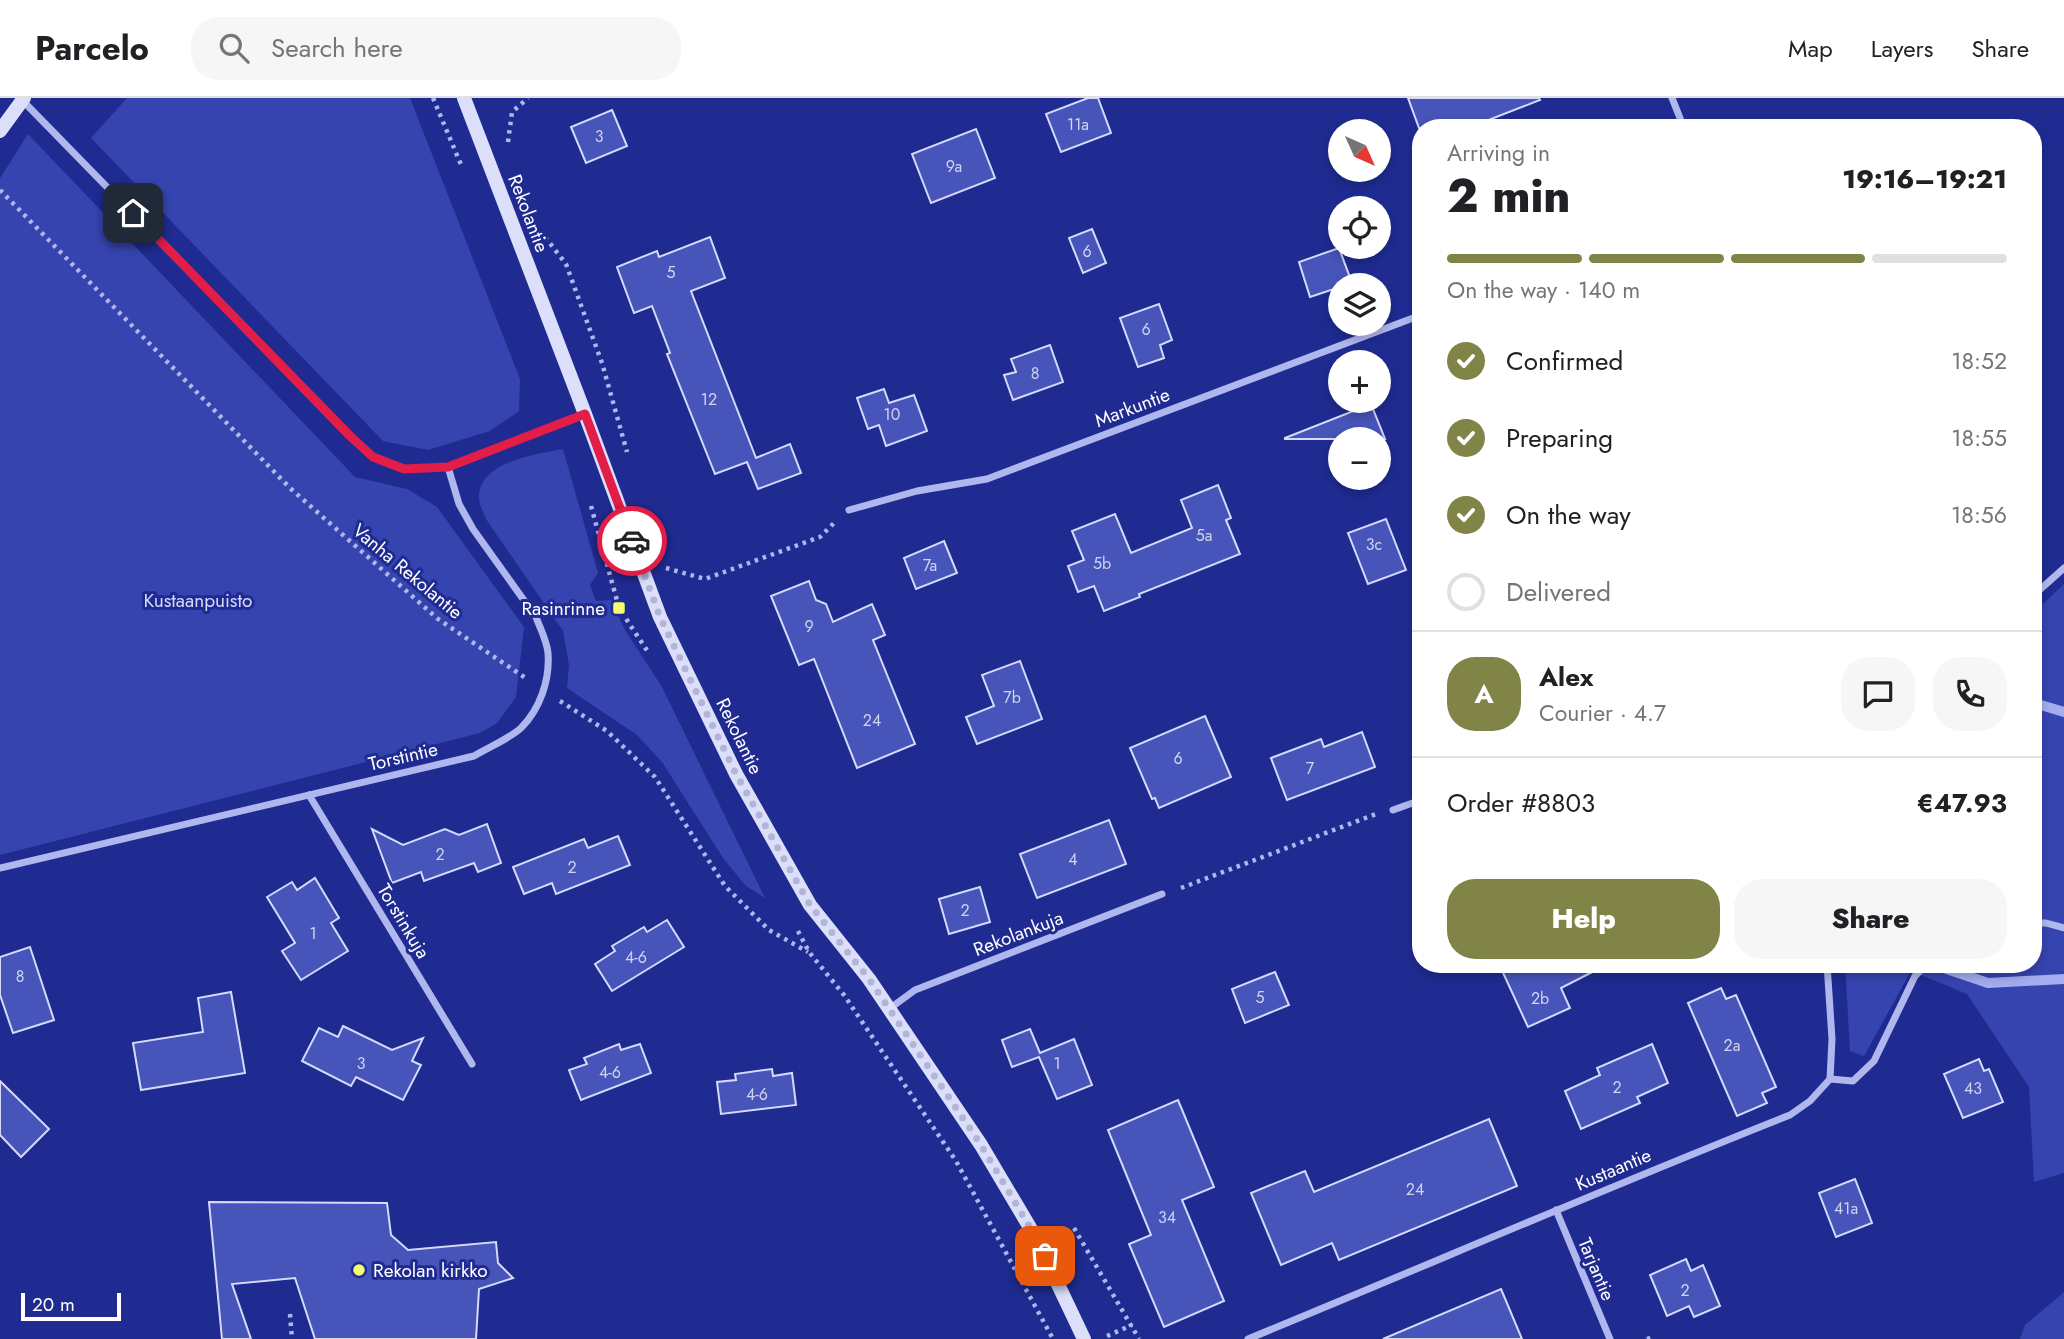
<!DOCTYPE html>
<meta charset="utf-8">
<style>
:root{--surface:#fff;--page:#f6f6f6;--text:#202124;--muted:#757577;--line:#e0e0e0;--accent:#808446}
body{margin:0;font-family:Jost,sans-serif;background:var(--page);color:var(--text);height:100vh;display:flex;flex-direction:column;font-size:26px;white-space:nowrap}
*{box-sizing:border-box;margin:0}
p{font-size:23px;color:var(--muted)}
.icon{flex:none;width:38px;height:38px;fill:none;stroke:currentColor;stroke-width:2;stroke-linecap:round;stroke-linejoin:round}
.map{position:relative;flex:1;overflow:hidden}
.sheet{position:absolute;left:1412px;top:21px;width:630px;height:854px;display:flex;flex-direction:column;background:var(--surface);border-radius:28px;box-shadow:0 4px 10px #0003}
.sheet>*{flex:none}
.needle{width:46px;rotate:135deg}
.buttons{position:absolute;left:1328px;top:21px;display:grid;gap:14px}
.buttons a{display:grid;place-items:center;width:63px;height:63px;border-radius:50%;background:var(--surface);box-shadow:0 4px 10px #0003;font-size:35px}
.scale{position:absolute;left:21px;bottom:18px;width:100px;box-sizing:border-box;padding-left:7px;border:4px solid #fff;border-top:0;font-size:19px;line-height:24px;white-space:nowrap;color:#fff;-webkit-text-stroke:5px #1f2b91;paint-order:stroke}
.pin{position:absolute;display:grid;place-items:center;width:60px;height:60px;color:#fff;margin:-30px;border-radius:14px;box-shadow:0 4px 10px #0006}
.courier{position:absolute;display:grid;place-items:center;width:70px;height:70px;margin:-35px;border:5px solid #e11d48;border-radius:50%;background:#fff;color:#222;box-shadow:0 2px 9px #0007}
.overview em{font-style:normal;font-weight:800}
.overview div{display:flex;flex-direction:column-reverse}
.overview{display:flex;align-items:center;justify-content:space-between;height:119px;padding:0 35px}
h1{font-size:46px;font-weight:800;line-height:52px}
.bar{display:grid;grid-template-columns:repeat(4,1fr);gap:10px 7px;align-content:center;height:84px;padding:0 35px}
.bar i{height:9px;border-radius:5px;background:var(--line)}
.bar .active{background:var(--accent)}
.bar p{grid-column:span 4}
.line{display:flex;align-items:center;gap:18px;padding:0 35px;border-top:2px solid var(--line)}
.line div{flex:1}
.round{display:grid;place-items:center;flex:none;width:74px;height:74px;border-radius:28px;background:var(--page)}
ol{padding:0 35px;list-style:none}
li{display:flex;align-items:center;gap:21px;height:77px}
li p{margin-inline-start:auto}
li .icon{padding:7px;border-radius:50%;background:var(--accent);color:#fff;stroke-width:4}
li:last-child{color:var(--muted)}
li i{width:38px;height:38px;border:4px solid var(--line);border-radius:50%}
.cta{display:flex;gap:14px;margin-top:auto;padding:14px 35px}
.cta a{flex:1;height:80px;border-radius:28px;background:var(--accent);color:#fff;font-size:28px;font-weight:800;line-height:80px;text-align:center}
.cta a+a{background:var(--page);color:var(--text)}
header{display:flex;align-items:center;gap:42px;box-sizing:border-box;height:98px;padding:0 35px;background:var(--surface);border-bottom:2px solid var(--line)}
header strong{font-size:33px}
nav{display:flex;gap:38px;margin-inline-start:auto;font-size:24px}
.search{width:490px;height:63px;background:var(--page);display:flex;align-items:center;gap:18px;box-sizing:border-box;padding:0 24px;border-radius:28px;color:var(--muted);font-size:26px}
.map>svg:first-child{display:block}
</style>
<header>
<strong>Parcelo</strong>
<div class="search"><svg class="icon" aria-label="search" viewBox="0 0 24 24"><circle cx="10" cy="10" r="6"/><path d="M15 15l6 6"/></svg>Search here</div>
<nav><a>Map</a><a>Layers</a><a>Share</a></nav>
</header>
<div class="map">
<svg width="2064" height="1241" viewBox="0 0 2064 1241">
<rect width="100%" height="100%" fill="#1f2b91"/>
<g fill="#3644b0">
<polygon points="127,0 410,0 520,281 519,313 490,333 428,352 383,343 91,40"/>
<polygon points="28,36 355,379 407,391 437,409 524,529 516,599 497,625 480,635 0,757 0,80"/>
<path d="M 563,351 L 598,475 L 590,487 L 596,503 L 611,502 L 625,532 L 662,589 L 765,800 L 746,788 L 723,760 L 662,664 L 637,637 L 567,590 L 569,567 L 563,533 L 486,421 C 484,415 479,407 479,400 C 478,364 536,356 563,351 Z"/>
<polygon points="2064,486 2064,1075 2034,1084 2029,989 1967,896 1911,873 1864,958 1850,953 1845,866 2034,866 2034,514"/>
<polygon points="2064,1194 2064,1241 2020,1241 2025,1227"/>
</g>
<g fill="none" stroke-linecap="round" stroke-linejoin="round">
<g stroke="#a3adef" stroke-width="10">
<polyline points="2034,605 2064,614"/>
<polyline points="1932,866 1988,885 2064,881"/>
</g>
</g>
<g fill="#4754b9" stroke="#d5dafa" stroke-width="2">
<polygon points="1088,0 1098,0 1111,35 1061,54 1046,16"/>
<polygon points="1408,0 1539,0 1540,2 1468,30 1419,30"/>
<polygon points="612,12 627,48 586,65 571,29"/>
<polygon points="976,31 995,80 931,105 912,56"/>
<polygon points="1092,131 1106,165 1083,175 1069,140"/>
<polygon points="710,139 725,180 691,193 756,360 790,346 801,375 758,391 747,364 715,376 667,256 670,255 652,208 634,215 617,169 657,153 659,159"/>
<polygon points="1339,150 1352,185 1340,187 1340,189 1310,199 1299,164"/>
<polygon points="1159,206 1172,242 1160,247 1164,260 1138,269 1120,220"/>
<polygon points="1050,247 1063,284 1013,302 1004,277 1016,274 1011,261"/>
<polygon points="884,291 889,305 914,297 927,333 886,348 879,327 868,331 857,300"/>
<polygon points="1371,306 1385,341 1285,341 1285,340"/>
<polygon points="1218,387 1231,420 1226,422 1240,456 1139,496 1140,499 1104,513 1094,488 1078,494 1068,468 1084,462 1072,433 1115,416 1131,455 1192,430 1181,402"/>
<polygon points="1386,421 1406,472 1368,486 1348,435"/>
<polygon points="944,443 957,475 916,491 904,460"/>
<polygon points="809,483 816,502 826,506 833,524 872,506 885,537 873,542 915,646 857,670 814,561 799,567 771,498"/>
<polygon points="1020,563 1042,621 977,646 966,619 994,608 982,577"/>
<polygon points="1205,618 1231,679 1159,710 1155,700 1152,701 1130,650"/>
<polygon points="1362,634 1375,669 1287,702 1271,660 1321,641 1324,649"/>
<polygon points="1109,722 1126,766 1037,800 1020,756"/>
<polygon points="487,726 501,765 478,774 474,765 424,783 421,774 392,785 372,731 403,747 445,731 459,737"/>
<polygon points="618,738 630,767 556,796 552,785 524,796 513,769 584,741 588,750"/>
<polygon points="315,780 339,820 331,825 348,853 301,882 282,853 295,845 267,799 292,784 297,792"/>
<polygon points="980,789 990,824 949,836 939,801"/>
<polygon points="667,822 684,849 612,893 595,866 615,853 612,848 644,829 647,834"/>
<polygon points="30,849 54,922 13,935 0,897 0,859"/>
<polygon points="1499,866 1608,866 1561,890 1570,910 1528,929"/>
<polygon points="1275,874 1289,907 1245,925 1232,891"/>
<polygon points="1721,890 1726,901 1736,897 1776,989 1762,995 1767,1005 1737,1018 1688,905"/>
<polygon points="231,894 245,975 141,992 133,945 203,934 198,900"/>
<polygon points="343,928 392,952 423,940 412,963 421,967 403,1002 356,979 351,988 302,963 319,930 338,939"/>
<polygon points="1030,931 1040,955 1074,941 1092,987 1057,1001 1039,959 1012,969 1002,942"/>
<polygon points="619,946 621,952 640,946 651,975 581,1002 569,972 587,966 584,960"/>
<polygon points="1652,946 1668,985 1637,999 1640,1005 1581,1031 1565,993 1600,977 1597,970"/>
<polygon points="1979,961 1984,973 1989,971 2003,1004 1963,1020 1944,976"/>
<polygon points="772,971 773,978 792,975 796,1007 721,1016 717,984 736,982 735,976"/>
<polygon points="0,983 49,1031 21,1059 0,1037"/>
<polygon points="1178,1002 1214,1089 1182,1102 1224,1203 1164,1229 1129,1146 1151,1137 1108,1032"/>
<polygon points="1489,1021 1517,1088 1339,1162 1332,1145 1281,1167 1251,1095 1305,1073 1314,1094"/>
<polygon points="1855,1081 1872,1125 1836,1139 1819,1095"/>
<polygon points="209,1104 387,1105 391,1137 408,1152 496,1144 498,1165 513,1180 479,1191 476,1241 315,1241 295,1180 232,1186 251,1241 222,1241"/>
<polygon points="1686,1161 1691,1173 1703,1167 1720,1208 1694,1219 1689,1208 1667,1218 1650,1177"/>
<polygon points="1501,1191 1522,1241 1383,1241"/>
</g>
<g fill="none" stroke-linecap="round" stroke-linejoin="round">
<g stroke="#b0b7ee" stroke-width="4.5" stroke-dasharray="3.5 5" stroke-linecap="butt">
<polyline points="433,0 462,69"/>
<polyline points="508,44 512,14 528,0"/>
<polyline points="0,92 290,390 438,521 527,581"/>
<polyline points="545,139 566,166 602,265 627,354"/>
<polyline points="591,408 619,510 648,554"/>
<polyline points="666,470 705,481 820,439 835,424"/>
<polyline points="560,603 607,633 655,679 725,788 769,832 808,854"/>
<polyline points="1181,790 1376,716"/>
<polyline points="798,833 809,854 844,897 956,1063 1053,1241"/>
<polyline points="1074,1130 1139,1241"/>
<polyline points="290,1216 292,1241"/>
<polyline points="1107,1238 1132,1227"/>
<polyline points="1647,1241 1655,1238"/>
</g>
<g stroke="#b0b7ee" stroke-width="7">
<polyline points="1672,0 1684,30"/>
<polyline points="23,3 350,338 373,359 404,371 448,369 584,316"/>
<polyline points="849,412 917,393 987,381 1421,217"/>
<polyline points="2034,497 2064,470"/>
<polyline points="309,697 472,966"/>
<polyline points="1393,712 1421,702"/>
<path d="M 0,770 L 474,658 C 489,649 509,641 521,630 C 540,611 550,582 548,555 C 547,543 540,530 536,519 L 473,431 L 459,406 L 448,369"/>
<polyline points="2034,825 2046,825 2064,830"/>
<polyline points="1827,866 1832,941 1830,981"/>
<polyline points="889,911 915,892 1162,796"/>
<polyline points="1830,981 1853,983 1874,963 1915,878 1927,866"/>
<polyline points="1556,1112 1610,1241"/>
<path d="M 1248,1241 C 1428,1167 1608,1089 1790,1017 L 1810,1003 L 1830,981"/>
</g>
<polyline stroke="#dcdffa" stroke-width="14" points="464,0 585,316 660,519 736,676 810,807 869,881 981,1047 1035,1138 1084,1241"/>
<polyline stroke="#dcdffa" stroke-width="14" points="0,33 24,0"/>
</g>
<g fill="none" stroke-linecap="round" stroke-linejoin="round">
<polyline stroke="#b1b5d8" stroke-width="7" stroke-dasharray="0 12.6" points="632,443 660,519 736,676 810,807 869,881 981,1047 1035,1138 1045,1158"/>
<polyline stroke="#e11d48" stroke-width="9" points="133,115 350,338 373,359 404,371 448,369 585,316 632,443"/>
</g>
<g fill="#f5fc6f" stroke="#1f2b91" stroke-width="2.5">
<rect x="612" y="503" width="14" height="14" rx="3.5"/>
<circle cx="359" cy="1172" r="7"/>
</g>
<g text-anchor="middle" stroke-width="6" stroke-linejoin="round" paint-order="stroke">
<g font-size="16" fill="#d1d4ee">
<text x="1078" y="32">11a</text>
<text x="599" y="44">3</text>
<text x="954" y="74">9a</text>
<text x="1087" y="159">6</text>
<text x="671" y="180">5</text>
<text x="1146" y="237">6</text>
<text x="1035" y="281">8</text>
<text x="709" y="307">12</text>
<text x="892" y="322">10</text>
<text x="1204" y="443">5a</text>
<text x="1374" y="452">3c</text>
<text x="1102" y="471">5b</text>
<text x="930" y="473">7a</text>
<text x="809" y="534">9</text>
<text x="1012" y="605">7b</text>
<text x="872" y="628">24</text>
<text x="1178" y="666">6</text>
<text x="1310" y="676">7</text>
<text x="440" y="762">2</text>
<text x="1073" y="767">4</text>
<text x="572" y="775">2</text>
<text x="965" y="818">2</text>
<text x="313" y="841">1</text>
<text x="636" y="865">4-6</text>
<text x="20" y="884">8</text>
<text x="1260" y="905">5</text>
<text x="1540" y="906">2b</text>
<text x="1732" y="953">2a</text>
<text x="361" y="971">3</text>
<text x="1057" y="971">1</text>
<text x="610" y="980">4-6</text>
<text x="1617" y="995">2</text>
<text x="1973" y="996">43</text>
<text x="757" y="1002">4-6</text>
<text x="1415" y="1097">24</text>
<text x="1846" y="1116">41a</text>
<text x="1167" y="1125">34</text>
<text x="1685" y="1198">2</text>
</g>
<g font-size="19" fill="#fff" stroke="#1f2b91">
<text transform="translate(529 115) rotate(69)" y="7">Rekolantie</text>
<text transform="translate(1132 309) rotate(-21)" y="7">Markuntie</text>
<text transform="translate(408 473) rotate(40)" y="7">Vanha Rekolantie</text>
<text transform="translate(740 638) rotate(64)" y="7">Rekolantie</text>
<text transform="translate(403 658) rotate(-13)" y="7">Torstintie</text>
<text transform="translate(404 823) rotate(59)" y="7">Torstinkuja</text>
<text transform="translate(1018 835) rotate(-21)" y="7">Rekolankuja</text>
<text transform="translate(1613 1071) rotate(-23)" y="7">Kustaantie</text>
<text transform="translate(1597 1171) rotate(67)" y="7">Tarjantie</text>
</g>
<g font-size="19" fill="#d5dafa" stroke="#1f2b91">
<text x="198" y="509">Kustaanpuisto</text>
</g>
<g font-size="19" fill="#fff" stroke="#1f2b91" text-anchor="end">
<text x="605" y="517">Rasinrinne</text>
<text x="373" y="1179" text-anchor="start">Rekolan kirkko</text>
</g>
</g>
</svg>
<div class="buttons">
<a><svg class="needle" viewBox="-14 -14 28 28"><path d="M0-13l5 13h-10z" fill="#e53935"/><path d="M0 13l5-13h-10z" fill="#757577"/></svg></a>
<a><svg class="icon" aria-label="locate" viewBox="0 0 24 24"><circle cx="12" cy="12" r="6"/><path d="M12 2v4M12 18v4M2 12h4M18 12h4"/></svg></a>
<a><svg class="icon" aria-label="layers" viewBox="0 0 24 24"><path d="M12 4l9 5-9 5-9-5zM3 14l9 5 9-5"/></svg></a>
<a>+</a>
<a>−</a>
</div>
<div class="scale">20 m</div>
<div class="pin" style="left:1045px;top:1158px;background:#ea580c"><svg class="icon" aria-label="bag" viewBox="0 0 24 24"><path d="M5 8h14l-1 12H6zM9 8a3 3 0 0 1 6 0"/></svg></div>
<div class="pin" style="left:133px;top:115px;background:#1f2937"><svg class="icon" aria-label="home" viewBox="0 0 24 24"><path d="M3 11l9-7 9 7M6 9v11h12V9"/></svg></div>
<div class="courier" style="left:632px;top:443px"><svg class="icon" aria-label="car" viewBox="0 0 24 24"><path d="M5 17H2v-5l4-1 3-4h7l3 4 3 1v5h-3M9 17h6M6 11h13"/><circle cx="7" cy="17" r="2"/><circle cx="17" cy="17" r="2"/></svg></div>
<section class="sheet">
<div class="overview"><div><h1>2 min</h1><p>Arriving in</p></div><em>19:16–19:21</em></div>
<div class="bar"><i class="active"></i><i class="active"></i><i class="active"></i><i></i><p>On the way · 140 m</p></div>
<ol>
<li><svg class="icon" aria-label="check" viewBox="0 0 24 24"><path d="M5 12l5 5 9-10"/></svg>Confirmed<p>18:52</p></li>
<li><svg class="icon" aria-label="check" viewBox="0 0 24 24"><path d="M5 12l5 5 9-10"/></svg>Preparing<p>18:55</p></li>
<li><svg class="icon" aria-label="check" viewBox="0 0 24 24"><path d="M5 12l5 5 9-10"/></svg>On the way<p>18:56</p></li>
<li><i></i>Delivered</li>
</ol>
<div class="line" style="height:126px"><b class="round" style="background:var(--accent);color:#fff">A</b><div><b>Alex</b><p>Courier · 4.7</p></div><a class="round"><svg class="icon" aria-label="chat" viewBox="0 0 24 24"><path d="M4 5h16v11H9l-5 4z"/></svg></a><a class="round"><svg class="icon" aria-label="phone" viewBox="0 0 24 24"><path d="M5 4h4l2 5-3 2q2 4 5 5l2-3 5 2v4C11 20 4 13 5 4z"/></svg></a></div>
<div class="line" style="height:91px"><div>Order #8803</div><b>€47.93</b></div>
<div class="cta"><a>Help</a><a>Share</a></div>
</section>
</div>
